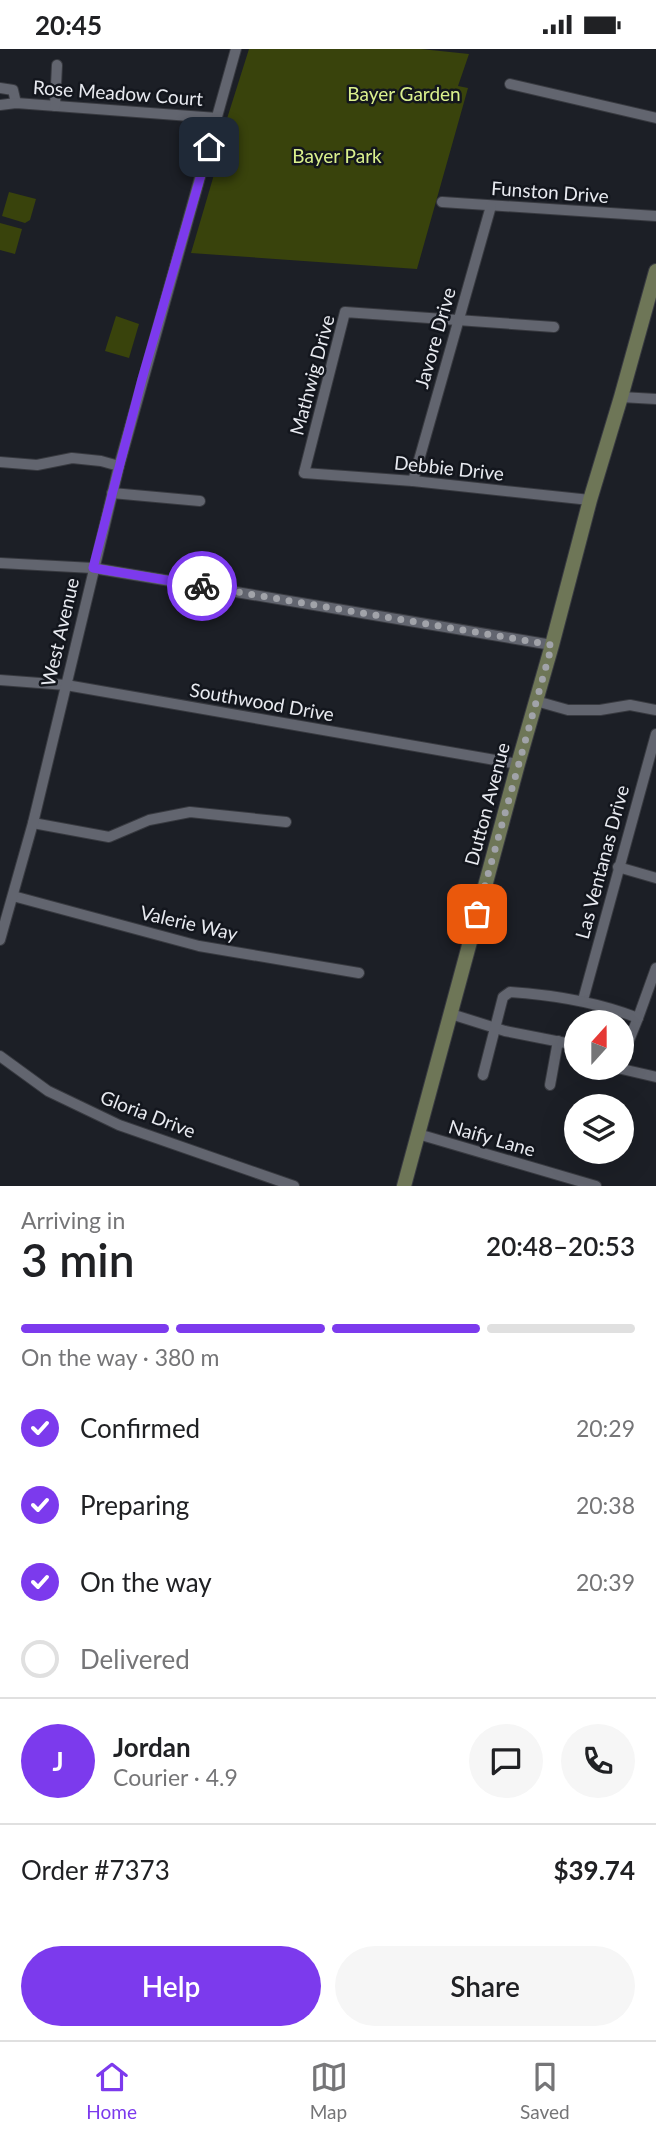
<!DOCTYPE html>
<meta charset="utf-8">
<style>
:root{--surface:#fff;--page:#f6f6f6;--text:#202124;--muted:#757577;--line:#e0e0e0;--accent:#7c3aed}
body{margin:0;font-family:Lato,sans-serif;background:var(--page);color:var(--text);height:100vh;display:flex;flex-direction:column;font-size:26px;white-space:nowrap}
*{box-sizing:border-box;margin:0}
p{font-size:23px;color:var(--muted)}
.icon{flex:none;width:38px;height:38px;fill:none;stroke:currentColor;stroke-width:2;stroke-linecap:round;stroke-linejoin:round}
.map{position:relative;height:1137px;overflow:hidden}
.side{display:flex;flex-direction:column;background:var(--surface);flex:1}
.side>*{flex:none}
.needle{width:46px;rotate:21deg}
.controls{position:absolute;left:564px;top:961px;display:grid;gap:14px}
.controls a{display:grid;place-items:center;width:70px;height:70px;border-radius:50%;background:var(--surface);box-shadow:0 7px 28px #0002;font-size:35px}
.pin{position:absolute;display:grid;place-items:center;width:60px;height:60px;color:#fff;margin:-30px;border-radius:14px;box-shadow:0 4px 10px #0006}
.courier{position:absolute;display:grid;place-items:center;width:70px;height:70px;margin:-35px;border:5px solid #7c3aed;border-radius:50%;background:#fff;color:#222;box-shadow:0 2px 9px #0007}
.head em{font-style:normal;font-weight:600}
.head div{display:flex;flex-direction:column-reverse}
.head{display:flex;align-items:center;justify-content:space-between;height:119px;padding:0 21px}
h1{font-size:46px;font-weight:600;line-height:52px}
.bar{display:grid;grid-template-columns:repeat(4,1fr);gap:10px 7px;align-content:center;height:84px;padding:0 21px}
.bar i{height:9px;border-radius:5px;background:var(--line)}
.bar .selected{background:var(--accent)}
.bar p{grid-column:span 4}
.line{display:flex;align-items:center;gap:18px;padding:0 21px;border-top:2px solid var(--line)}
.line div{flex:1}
.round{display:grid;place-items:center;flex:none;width:74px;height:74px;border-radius:37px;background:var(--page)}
ol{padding:0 21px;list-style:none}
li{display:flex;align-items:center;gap:21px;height:77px}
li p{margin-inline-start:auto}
li .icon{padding:7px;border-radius:50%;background:var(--accent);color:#fff;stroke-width:4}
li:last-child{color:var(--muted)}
li i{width:38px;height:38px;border:4px solid var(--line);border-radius:50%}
.action{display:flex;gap:14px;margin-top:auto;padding:14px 21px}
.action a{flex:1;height:80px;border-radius:42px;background:var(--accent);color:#fff;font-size:28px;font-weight:600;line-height:80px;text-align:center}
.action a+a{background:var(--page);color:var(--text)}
.status{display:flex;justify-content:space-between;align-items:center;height:49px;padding:0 35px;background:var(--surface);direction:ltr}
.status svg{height:19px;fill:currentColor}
.dock{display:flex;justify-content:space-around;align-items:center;height:98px;border-top:2px solid var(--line);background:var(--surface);font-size:19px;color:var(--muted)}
.dock a{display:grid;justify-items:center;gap:4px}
.dock .selected{color:var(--accent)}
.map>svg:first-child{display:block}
</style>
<div class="status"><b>20:45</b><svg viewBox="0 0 49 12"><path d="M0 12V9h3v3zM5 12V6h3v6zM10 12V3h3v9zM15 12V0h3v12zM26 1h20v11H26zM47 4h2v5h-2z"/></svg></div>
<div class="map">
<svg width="656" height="1137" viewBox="0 0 656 1137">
<rect width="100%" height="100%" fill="#1c1f26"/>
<g fill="#39430c">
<polygon points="249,0 421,0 469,5 458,37 468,39 417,220 191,204 213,129 216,109 225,76"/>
<polygon points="9,143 36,150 30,171 25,174 2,167"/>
<polygon points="0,174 22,180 15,205 0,201"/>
<polygon points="116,267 139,275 129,309 105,302"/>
</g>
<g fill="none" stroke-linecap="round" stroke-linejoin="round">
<g stroke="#383a40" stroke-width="12">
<g id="minor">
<polyline points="510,35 656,69"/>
<polyline points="0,39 13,41 16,54"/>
<polyline points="0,56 16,54 217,69"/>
<polyline points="55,57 57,16"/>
<polyline points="442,153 656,167"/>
<polyline points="554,278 345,263 304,424 413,432 590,451"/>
<polyline points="621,348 656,350"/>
<polyline points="0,413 37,416 72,409 101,412 119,417"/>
<polyline points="413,432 491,157"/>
<polyline points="112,444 200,452"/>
<polyline points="0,514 93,519 552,596"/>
<polyline points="0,631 66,636 518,715"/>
<polyline points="536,652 568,661 600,661 630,656 656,661"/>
<polyline points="33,774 109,788 149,771 190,763 286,773"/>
<polyline points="618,818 656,829"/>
<polyline points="13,847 199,897 359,924"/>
<polyline points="0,891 33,774 119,417 236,0"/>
<polyline points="583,951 656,685"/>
<polyline points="451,965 505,982 576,996"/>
<polyline points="0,1007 48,1042 119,1076 294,1137"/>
<polyline points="621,1011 638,969 656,919"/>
<polyline points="613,1018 656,1028"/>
<path d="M 483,1026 L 503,948 L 510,943 C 555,946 597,953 638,969"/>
<polyline points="550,1036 558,992"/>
<polyline points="418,1085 596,1137"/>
</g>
</g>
<g stroke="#383a40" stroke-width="16">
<polyline id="secondary" points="404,1137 518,715 552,596 590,451 621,348 656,222"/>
</g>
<use href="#minor" stroke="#62656f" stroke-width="10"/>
<use href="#secondary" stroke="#6e7657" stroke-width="14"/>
</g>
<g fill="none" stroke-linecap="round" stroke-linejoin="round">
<polyline stroke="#a1a3a9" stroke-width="7" stroke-dasharray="0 12.6" points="202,537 552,596 477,865"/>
<polyline stroke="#7c3aed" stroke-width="9" points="202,537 93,519 142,330 209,98"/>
</g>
<g text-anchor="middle" stroke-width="5" stroke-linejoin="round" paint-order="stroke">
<g font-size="19" fill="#e8eaf0" stroke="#13161d">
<text transform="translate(118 44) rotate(4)" y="7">Rose Meadow Court</text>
<text transform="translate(550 143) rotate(4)" y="7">Funston Drive</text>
<text transform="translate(435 289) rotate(-74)" y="7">Javore Drive</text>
<text transform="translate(312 326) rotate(-75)" y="7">Mathwig Drive</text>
<text transform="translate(449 419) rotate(6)" y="7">Debbie Drive</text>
<text transform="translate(60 583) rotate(-77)" y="7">West Avenue</text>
<text transform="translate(262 653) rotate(10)" y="7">Southwood Drive</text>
<text transform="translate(487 755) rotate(-75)" y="7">Dutton Avenue</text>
<text transform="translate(602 813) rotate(-75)" y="7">Las Ventanas Drive</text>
<text transform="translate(189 874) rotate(13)" y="7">Valerie Way</text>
<text transform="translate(148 1065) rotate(21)" y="7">Gloria Drive</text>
<text transform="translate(492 1089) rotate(16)" y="7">Naify Lane</text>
</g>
<g font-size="19" fill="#daf08d" stroke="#13161d">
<text x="404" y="52">Bayer Garden</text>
<text x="337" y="114">Bayer Park</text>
</g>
</g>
</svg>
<div class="controls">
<a><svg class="needle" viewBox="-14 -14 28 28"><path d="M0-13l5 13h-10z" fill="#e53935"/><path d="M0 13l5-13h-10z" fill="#757577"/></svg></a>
<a><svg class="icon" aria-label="layers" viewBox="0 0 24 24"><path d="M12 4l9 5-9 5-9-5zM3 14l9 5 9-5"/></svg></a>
</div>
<div class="pin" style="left:477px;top:865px;background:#ea580c"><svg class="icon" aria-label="bag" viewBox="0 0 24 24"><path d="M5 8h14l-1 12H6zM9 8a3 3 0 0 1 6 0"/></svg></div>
<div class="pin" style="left:209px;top:98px;background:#1f2937"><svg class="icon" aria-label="home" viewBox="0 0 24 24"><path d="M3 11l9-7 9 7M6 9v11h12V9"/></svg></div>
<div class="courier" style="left:202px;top:537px"><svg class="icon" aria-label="bike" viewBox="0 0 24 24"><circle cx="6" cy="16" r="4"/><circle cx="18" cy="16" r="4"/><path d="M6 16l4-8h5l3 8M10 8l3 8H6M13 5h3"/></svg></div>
</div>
<section class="side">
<div class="head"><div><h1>3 min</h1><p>Arriving in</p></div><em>20:48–20:53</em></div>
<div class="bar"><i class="selected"></i><i class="selected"></i><i class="selected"></i><i></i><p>On the way · 380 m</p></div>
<ol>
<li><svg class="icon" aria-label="check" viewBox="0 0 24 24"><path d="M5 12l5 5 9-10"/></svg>Confirmed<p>20:29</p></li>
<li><svg class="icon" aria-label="check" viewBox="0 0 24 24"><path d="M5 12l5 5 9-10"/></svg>Preparing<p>20:38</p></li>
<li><svg class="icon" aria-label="check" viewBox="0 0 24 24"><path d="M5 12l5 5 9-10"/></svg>On the way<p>20:39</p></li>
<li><i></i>Delivered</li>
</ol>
<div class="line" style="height:126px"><b class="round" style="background:var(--accent);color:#fff">J</b><div><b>Jordan</b><p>Courier · 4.9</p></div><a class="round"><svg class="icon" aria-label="chat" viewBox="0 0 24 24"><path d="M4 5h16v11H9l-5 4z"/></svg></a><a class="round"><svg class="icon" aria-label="phone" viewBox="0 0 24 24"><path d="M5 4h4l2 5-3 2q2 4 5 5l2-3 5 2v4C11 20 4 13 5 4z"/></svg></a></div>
<div class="line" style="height:91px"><div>Order #7373</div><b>$39.74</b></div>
<div class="action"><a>Help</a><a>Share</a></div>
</section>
<nav class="dock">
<a class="selected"><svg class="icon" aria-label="home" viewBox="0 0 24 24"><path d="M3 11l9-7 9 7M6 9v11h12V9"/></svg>Home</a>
<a><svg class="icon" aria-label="map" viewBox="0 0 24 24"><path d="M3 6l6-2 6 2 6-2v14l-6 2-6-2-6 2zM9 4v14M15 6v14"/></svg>Map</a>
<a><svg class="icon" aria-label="saved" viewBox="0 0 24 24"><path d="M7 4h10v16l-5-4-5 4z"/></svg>Saved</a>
</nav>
